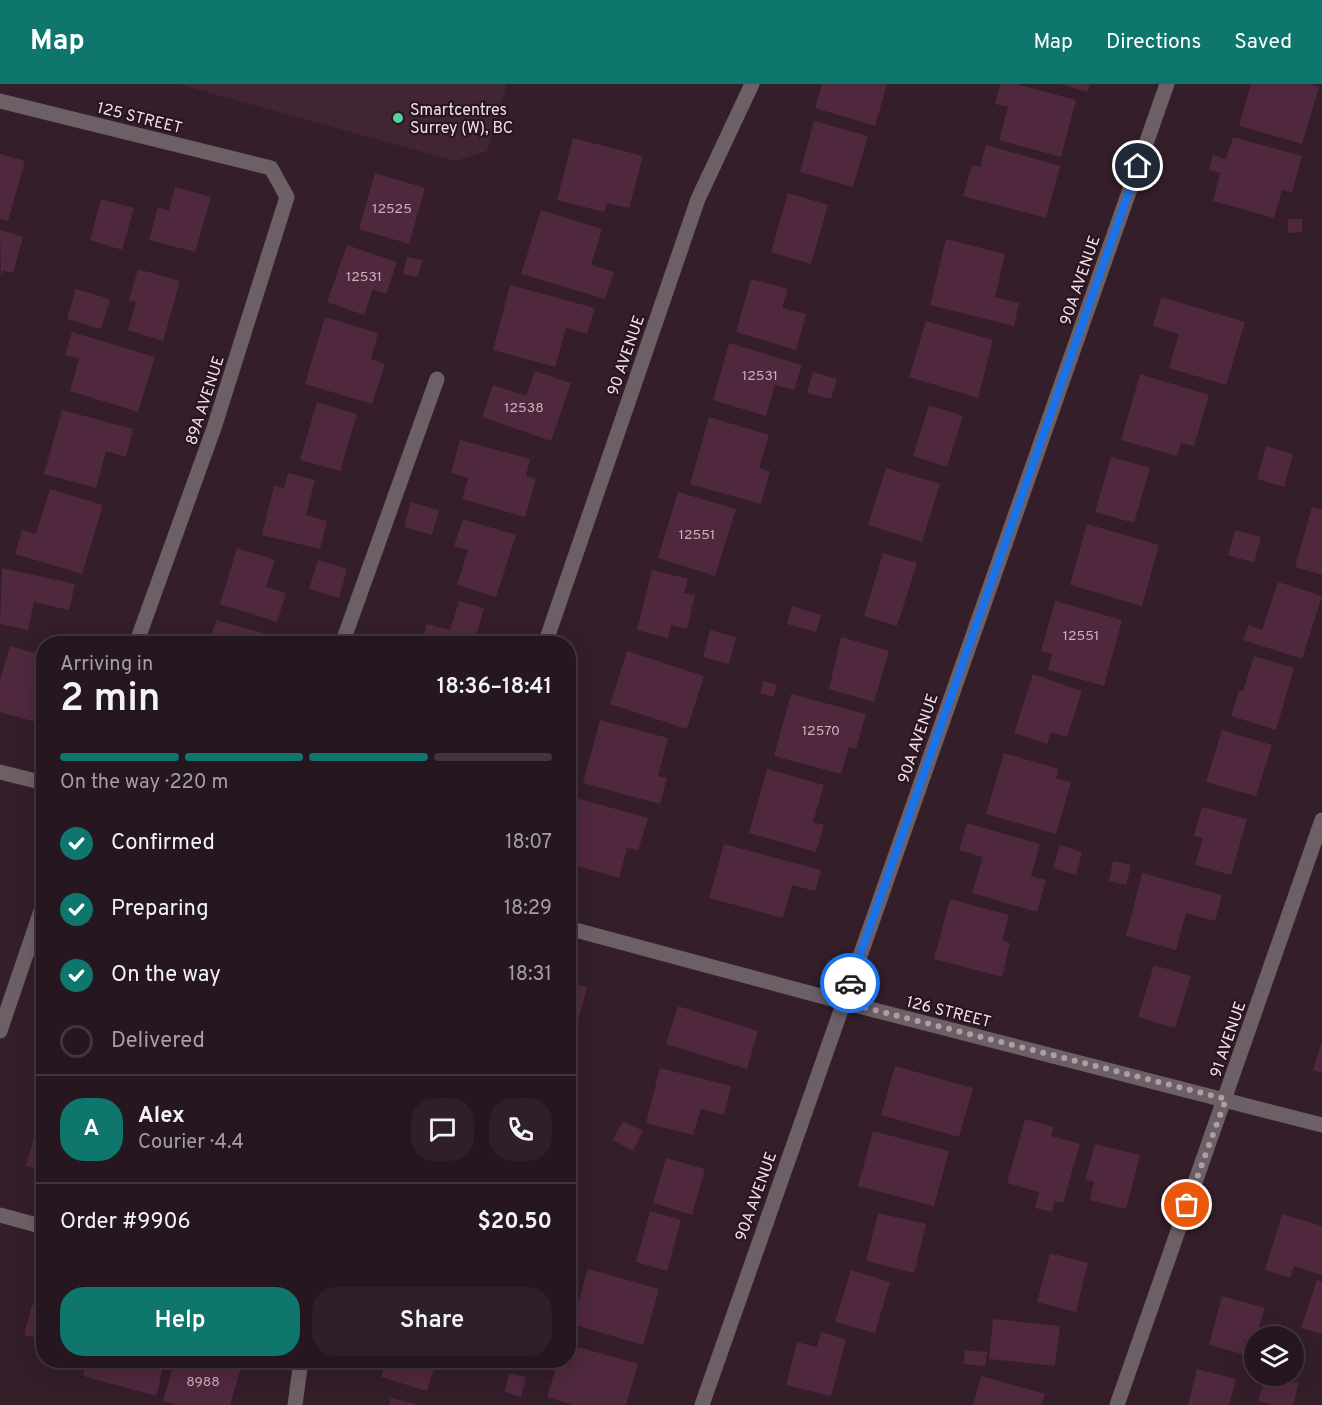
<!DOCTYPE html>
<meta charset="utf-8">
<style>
:root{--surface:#26161f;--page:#2e1f28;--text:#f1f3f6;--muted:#a49fa4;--line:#42353d;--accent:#0f766e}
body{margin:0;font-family:Overpass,sans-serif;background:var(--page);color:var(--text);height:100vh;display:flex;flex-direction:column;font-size:22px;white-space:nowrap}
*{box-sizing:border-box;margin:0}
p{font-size:20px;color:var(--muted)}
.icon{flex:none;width:33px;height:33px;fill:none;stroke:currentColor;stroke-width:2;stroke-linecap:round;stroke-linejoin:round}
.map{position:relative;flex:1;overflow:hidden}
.panel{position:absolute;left:36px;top:552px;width:540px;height:732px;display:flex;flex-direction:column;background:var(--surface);border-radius:24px;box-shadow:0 6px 24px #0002,0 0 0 2px var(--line)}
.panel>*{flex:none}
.buttons{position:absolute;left:1244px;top:1242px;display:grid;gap:12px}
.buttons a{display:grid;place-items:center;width:60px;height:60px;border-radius:50%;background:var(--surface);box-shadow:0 6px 24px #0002,0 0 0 2px var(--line);font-size:30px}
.pin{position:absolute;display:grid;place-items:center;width:51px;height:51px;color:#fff;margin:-26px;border:3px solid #fff;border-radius:50%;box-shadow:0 2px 6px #0007}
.courier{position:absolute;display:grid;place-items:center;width:60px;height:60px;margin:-30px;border:4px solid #1a73e8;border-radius:50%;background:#fff;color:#222;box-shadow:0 2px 8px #0007}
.overview em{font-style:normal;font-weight:600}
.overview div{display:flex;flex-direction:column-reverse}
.overview{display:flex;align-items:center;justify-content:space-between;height:102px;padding:0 24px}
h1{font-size:39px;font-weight:600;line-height:45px}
.bar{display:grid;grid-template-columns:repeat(4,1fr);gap:9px 6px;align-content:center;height:72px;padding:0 24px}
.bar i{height:8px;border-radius:4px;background:var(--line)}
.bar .selected{background:var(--accent)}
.bar p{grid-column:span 4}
.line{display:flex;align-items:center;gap:15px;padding:0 24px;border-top:2px solid var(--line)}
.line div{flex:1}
.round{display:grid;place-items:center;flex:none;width:63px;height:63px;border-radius:24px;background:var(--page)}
ol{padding:0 24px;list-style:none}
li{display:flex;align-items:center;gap:18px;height:66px}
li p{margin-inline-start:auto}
li .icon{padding:6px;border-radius:50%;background:var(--accent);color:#fff;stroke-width:4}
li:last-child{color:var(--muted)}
li i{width:33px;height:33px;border:3px solid var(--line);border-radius:50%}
.primary-button{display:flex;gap:12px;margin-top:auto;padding:12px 24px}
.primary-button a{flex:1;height:69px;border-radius:24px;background:var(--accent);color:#fff;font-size:24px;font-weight:600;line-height:69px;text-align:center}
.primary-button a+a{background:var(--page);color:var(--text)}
header{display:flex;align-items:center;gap:36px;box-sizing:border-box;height:84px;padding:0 30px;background:var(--accent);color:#fff}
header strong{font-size:28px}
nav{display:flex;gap:33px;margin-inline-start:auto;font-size:21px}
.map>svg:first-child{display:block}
</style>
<header>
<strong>Map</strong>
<nav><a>Map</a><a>Directions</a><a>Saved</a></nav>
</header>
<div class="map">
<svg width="1322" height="1321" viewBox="0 0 1322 1321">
<rect width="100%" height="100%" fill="#331e29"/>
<polygon fill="#412534" points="178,0 507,0 487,67 455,77"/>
<g fill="#4f283d">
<polygon points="822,0 887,0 875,42 815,24"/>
<polygon points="1000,0 1016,0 1076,16 1061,73 999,56 1008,23 995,20"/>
<polygon points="1061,0 1090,0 1087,8"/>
<polygon points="1251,0 1309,0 1319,3 1302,60 1239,42"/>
<polygon points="814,37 868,52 853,103 800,88"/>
<polygon points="1233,53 1302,72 1292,108 1282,106 1274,134 1213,117 1220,89 1209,86 1213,71 1226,75"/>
<polygon points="573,54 643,72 629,124 607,119 604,128 557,116"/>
<polygon points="986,61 1060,82 1046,134 963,112 972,81 980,83"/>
<polygon points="0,70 25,77 8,137 0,135"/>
<polygon points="375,89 425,104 409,160 359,145"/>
<polygon points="175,103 211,113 195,168 149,156 158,123 169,127"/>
<polygon points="788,109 828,121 811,180 771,168"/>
<polygon points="101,115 134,124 122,166 90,156"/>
<polygon points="541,126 602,145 591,181 614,188 605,215 521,190"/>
<polygon points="1288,135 1302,135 1302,148 1288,149"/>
<polygon points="0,146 23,153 13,189 3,186 1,195"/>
<polygon points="946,155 1005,170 995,213 1019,219 1014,242 930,221"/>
<polygon points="347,161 397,178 386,210 373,205 364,231 327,218"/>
<polygon points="407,173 422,176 418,193 403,190"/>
<polygon points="138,185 180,197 163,257 128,246 136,218 129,216"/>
<polygon points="751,195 788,205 782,224 806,230 796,266 736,248"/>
<polygon points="510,201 595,224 587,250 566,244 555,283 493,266"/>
<polygon points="76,205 110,215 101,245 67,235"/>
<polygon points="1161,213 1245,238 1226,301 1169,284 1179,250 1153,242"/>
<polygon points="325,233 378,249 371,275 385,280 372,320 305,300"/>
<polygon points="926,237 993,256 978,314 909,293"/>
<polygon points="72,248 155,273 138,328 70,307 79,275 65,271"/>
<polygon points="729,259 802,281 794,306 775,301 766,332 713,316"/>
<polygon points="535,287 571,299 551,357 482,333 493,301 526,312"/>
<polygon points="813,288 837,295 831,315 807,309"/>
<polygon points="1140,290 1209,311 1194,362 1181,359 1177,372 1121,356"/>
<polygon points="317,318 357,330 340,387 300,376"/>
<polygon points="929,321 963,332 947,383 913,372"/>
<polygon points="62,326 133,345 126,373 106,367 96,404 44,390"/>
<polygon points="709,333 769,351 759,384 770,387 761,420 690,400"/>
<polygon points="460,356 530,375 526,392 536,395 525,433 462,415 468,394 451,389"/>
<polygon points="1266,362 1293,370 1284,403 1257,395"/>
<polygon points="1111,373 1150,384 1134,439 1095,428"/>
<polygon points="886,384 940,400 922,458 868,441"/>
<polygon points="288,389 315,396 306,431 327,437 320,465 262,451 274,402 284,404"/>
<polygon points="50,405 103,421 82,490 15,470 22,446 36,450"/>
<polygon points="678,408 736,425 715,492 658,474"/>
<polygon points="411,418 439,426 432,451 404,443"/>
<polygon points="1312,423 1322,426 1322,491 1295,483"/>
<polygon points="463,435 516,451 496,513 457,501 468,466 454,462"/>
<polygon points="1087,440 1159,461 1142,522 1070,501"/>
<polygon points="1235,446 1261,453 1254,479 1228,471"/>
<polygon points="237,464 275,476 266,503 286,509 277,538 220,520"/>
<polygon points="883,469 917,479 897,542 864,532"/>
<polygon points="318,476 347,485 339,514 309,505"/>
<polygon points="2,484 75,500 69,526 34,518 28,546 0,540"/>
<polygon points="652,486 688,495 684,509 695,511 687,545 671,541 668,554 637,546"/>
<polygon points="1278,498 1322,512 1302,575 1243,556 1249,541 1262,546"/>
<polygon points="459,517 484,524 474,560 421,560 427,540 450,546"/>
<polygon points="1055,517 1122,536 1104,602 1048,586 1052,570 1041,567"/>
<polygon points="792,522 821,531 816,548 787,540"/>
<polygon points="216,536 291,557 291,560 209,560"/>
<polygon points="710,546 736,553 729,580 703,573"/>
<polygon points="841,553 889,567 874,618 829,605"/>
<polygon points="10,562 44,572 44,623 39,639 0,628 0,596"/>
<polygon points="627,567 704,592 687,645 610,620"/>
<polygon points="1254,572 1294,584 1276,646 1231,632 1239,606 1243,607"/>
<polygon points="1033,590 1082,607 1067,653 1051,648 1047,660 1014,649"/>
<polygon points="764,597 777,601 773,613 760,609"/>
<polygon points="791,610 866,630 856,665 849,663 841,690 774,672"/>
<polygon points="600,636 668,654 658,692 667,694 660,720 583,699"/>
<polygon points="1222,646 1272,661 1256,712 1206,698"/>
<polygon points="1004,669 1059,685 1056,694 1071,698 1056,750 986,730"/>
<polygon points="767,685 824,701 813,738 824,741 816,768 749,749"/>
<polygon points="569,712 648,734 638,767 627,764 619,794 568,779 568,752 573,737 568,735"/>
<polygon points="1202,723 1247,735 1231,791 1195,781 1203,754 1194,752"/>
<polygon points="967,739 1040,760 1031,792 1046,796 1037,828 972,809 983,773 959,766"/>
<polygon points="724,760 821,786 815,807 792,801 783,834 709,814"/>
<polygon points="1060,761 1082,768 1076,791 1053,784"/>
<polygon points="1113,777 1131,781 1126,801 1109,797"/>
<polygon points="1142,789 1222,811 1215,837 1186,829 1176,866 1126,852"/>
<polygon points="950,815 1009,831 1002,857 1010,859 1002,893 934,875"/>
<polygon points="1154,881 1191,892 1175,944 1138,933"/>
<polygon points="568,898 587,903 574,952 568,950"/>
<polygon points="678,922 758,947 747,985 666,960"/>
<polygon points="1322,957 1322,989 1313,986"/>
<polygon points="895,982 973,1004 959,1053 881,1031"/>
<polygon points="660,984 731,1002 724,1031 701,1025 693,1051 646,1039"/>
<polygon points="40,1032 44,1033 44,1087 26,1082"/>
<polygon points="1025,1035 1054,1043 1051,1052 1080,1060 1063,1119 1055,1117 1052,1128 1035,1124 1039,1108 1007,1099"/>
<polygon points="623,1037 643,1047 633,1067 613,1056"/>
<polygon points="873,1047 949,1067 934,1122 858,1102"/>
<polygon points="1095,1060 1140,1071 1126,1125 1090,1116 1094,1098 1085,1096"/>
<polygon points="666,1074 705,1085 692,1131 653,1119"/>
<polygon points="650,1127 681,1136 667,1187 636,1178"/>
<polygon points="878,1129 926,1140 914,1189 866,1177"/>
<polygon points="1282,1130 1322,1142 1322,1191 1294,1182 1290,1194 1265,1186"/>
<polygon points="1050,1169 1088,1179 1076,1228 1037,1218"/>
<polygon points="588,1185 659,1205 643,1261 572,1240"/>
<polygon points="851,1186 890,1198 875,1249 835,1238"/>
<polygon points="1317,1196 1322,1198 1322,1250 1301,1244"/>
<polygon points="1222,1212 1265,1224 1254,1259 1245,1256 1242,1270 1209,1261"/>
<polygon points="32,1221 44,1224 44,1256 24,1251"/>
<polygon points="993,1235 1060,1242 1055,1282 989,1275"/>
<polygon points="821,1248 846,1255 831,1312 786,1301 797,1258 817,1263"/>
<polygon points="568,1260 638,1280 626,1321 573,1321 547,1313 558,1276 568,1276"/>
<polygon points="965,1266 987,1268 985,1282 964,1280"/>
<polygon points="87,1276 165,1276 156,1312 83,1292"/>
<polygon points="175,1276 243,1276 230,1321 179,1321 163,1317"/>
<polygon points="386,1276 423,1276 435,1282 427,1307 381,1293"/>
<polygon points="1197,1285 1236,1295 1229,1321 1188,1321"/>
<polygon points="509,1289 526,1293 521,1313 505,1308"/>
<polygon points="981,1292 1045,1310 1041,1321 973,1321"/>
<polygon points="1266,1292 1299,1299 1293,1321 1272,1321 1258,1317"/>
<polygon points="391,1314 416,1320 416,1321 389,1321"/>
</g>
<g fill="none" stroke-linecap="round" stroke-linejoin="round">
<polyline stroke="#6c6066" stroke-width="15" points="342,560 437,295"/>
<g stroke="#6c6066" stroke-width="15">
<polyline points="0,17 271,84 287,113 214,344 136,560"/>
<polyline points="545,560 698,115 752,0"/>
<polyline points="0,947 44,818"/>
<polyline points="0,1131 44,1143"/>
<polyline points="295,1321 301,1276"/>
<polyline points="702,1321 1167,0"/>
<polyline points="1117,1321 1322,736"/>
</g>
<g stroke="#6c6066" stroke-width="15">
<polyline points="0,688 44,699"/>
<polyline points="568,844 843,918 1322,1041"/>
</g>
</g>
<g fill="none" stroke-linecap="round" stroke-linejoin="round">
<polyline stroke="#ae9da5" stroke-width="6" stroke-dasharray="0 10.8" points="850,899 843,918 1226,1015 1187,1121"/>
<polyline stroke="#1a73e8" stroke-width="8" points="850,899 1138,82"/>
</g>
<circle fill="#50d398" stroke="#291520" stroke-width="2" cx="398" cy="34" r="6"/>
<g text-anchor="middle" stroke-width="4.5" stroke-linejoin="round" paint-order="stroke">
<g font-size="14" fill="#c8b3bd">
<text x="392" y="129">12525</text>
<text x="364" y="197">12531</text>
<text x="760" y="296">12531</text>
<text x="524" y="328">12538</text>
<text x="697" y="455">12551</text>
<text x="1081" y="556">12551</text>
<text x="821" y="651">12570</text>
<text x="203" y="1302">8988</text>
</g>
<g font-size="16" fill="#f0e1e8" stroke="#291520" text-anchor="start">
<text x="410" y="31">Smartcentres<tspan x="410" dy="18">Surrey (W), BC</tspan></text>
</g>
<g font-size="16" fill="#f0e1e8" stroke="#291520">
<text transform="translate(140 33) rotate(14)" y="6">125 STREET</text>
<text transform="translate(1079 196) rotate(-71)" y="6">90A AVENUE</text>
<text transform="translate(625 271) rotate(-71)" y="6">90 AVENUE</text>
<text transform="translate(204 316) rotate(-72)" y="6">89A AVENUE</text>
<text transform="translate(917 654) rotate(-71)" y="6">90A AVENUE</text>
<text transform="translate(949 927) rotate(14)" y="6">126 STREET</text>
<text transform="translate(1227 955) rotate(-71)" y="6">91 AVENUE</text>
<text transform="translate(755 1112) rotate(-70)" y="6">90A AVENUE</text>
</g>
</g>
</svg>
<div class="buttons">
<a><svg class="icon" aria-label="layers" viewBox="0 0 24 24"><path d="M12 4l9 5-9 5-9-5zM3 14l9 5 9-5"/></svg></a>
</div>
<div class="pin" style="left:1187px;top:1121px;background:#ea580c"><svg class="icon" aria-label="bag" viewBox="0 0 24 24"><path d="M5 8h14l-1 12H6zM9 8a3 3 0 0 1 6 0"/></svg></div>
<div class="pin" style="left:1138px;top:82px;background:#1f2937"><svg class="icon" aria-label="home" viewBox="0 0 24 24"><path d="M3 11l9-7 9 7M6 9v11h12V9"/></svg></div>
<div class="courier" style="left:850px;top:899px"><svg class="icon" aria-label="car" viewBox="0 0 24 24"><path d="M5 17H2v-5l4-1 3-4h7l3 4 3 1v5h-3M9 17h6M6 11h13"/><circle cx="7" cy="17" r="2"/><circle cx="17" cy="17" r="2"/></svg></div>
<section class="panel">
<div class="overview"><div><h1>2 min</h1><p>Arriving in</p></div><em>18:36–18:41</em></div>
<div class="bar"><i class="selected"></i><i class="selected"></i><i class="selected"></i><i></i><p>On the way · 220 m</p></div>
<ol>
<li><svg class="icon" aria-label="check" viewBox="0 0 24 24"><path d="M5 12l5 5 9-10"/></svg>Confirmed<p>18:07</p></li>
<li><svg class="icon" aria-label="check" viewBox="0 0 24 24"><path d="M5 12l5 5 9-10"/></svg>Preparing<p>18:29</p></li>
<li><svg class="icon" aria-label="check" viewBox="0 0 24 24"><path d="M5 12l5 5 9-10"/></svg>On the way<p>18:31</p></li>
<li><i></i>Delivered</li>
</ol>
<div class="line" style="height:108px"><b class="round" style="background:var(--accent);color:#fff">A</b><div><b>Alex</b><p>Courier · 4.4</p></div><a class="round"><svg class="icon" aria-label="chat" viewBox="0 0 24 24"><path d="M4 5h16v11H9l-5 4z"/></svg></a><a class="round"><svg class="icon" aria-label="phone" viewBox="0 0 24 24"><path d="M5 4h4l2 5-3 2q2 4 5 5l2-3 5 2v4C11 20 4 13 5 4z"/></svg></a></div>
<div class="line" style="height:78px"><div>Order #9906</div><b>$20.50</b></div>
<div class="primary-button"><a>Help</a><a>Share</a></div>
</section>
</div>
